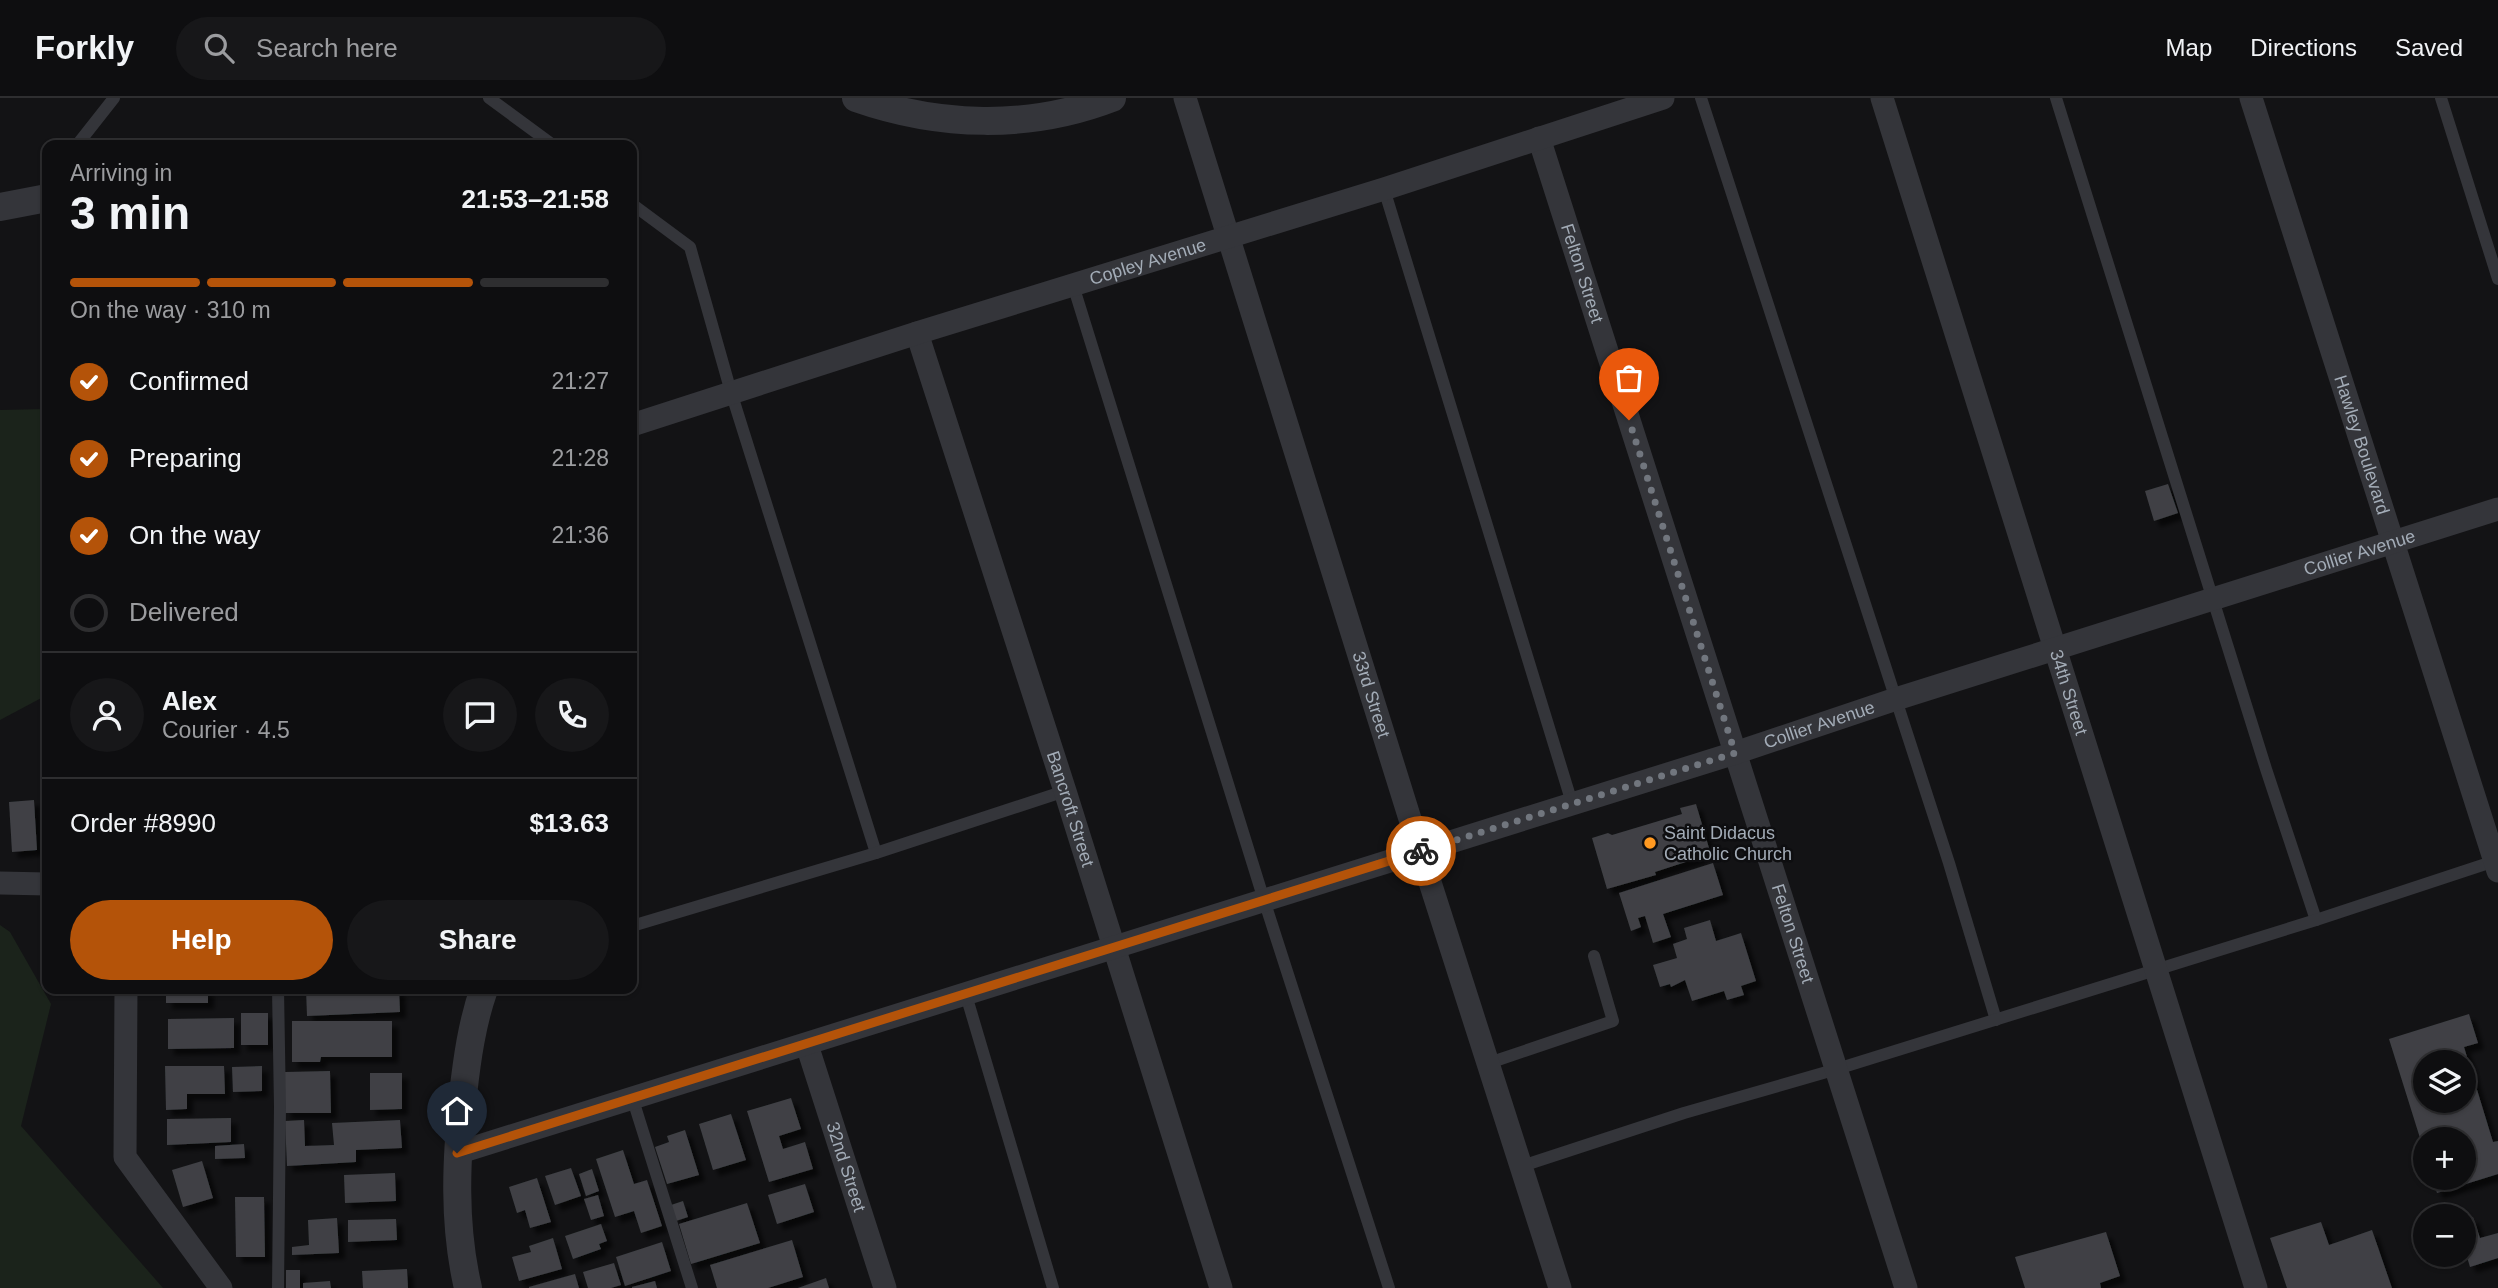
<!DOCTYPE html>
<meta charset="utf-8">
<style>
:root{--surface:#0e0e10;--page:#171719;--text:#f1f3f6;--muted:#9b9c9f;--line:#2e2e30;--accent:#b45309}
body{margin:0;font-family:Helvetica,sans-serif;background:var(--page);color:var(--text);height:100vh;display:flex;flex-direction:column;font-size:26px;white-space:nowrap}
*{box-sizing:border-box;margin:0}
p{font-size:23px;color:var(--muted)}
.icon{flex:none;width:38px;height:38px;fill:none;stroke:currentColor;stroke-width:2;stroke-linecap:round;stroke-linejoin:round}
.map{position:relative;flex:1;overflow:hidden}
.side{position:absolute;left:42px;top:42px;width:595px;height:854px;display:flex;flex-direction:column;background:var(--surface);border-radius:14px;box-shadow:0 2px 5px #0004,0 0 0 2px var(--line)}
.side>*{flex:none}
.fabs{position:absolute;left:2413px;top:952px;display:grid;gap:14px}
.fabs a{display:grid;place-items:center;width:63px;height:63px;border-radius:50%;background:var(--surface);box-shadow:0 2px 5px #0004,0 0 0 2px var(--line);font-size:35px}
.pin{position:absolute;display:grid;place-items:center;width:60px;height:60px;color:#fff;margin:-72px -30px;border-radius:50% 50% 50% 0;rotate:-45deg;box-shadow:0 0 7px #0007}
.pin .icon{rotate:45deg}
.courier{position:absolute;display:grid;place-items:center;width:70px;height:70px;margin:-35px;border:5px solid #b45309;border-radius:50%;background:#fff;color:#222;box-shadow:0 2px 9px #0007}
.head em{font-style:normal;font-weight:800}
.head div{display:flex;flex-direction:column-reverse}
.head{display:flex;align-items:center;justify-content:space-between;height:119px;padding:0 28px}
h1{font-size:46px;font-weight:800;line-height:52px}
.bar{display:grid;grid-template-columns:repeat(4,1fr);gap:10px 7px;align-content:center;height:84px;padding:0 28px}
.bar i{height:9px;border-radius:5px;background:var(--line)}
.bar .on{background:var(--accent)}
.bar p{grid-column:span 4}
.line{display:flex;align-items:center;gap:18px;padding:0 28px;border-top:2px solid var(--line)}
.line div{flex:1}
.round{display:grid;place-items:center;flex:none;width:74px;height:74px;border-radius:37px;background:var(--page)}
ol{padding:0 28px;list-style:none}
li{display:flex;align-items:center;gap:21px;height:77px}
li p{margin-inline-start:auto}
li .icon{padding:7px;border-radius:50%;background:var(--accent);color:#fff;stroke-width:4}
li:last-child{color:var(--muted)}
li i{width:38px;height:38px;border:4px solid var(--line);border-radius:50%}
.cta{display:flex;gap:14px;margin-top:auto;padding:14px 28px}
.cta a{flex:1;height:80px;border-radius:42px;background:var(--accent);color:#fff;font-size:28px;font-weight:800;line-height:80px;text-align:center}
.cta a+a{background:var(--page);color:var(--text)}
header{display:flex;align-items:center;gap:42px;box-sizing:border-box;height:98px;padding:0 35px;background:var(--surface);border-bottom:2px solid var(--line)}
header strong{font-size:33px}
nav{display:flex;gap:38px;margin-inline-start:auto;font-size:24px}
.search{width:490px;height:63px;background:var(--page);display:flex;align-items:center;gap:18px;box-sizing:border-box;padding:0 24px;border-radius:38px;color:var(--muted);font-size:26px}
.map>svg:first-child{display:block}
</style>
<header>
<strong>Forkly</strong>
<div class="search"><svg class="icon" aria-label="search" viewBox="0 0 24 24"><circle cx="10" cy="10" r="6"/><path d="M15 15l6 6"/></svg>Search here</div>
<nav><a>Map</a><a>Directions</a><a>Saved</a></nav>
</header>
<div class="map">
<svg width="2498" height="1190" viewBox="0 0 2498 1190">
<defs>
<filter id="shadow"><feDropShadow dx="6" dy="6" stdDeviation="2" flood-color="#0009"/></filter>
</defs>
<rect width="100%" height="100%" fill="#131315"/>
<g fill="#1b231b">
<polygon points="47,311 47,597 0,622 0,312"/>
<polygon points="0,827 10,834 51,906 21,1028 163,1190 0,1190"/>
</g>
<g fill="#3f4145" fill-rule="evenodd" filter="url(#shadow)">
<polygon points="2168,386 2178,415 2154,423 2145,393"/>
<polygon points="34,702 37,752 12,754 9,704"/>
<polygon points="1696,706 1709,750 1699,752 1701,759 1655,774 1656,777 1607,791 1592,740 1608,735 1612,737 1682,716 1680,710"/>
<polygon points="1713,765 1723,797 1663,816 1671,839 1653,845 1645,818 1638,820 1641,829 1631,833 1619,795"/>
<polygon points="1710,822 1716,843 1741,835 1756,883 1741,888 1744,897 1727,902 1724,893 1692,903 1685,882 1671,889 1670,886 1660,889 1653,867 1677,860 1673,846 1687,841 1684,830"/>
<rect x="166" y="891" width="42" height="14"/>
<polygon points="306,891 399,891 400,914 307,918"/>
<rect x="241" y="915" width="27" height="32"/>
<path d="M 2469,916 L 2478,945 L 2464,949 L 2493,1044 L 2498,1043 L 2498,1076 L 2437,1095 L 2432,1080 L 2464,1080 L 2464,1041 L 2426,1041 L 2425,1056 L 2389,941 ZM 2426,964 L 2464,964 L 2464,1003 L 2426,1003 Z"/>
<polygon points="234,920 234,950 168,951 168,921"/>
<polygon points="292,923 392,923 392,959 321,959 320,964 292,964"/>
<polygon points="165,968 224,968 225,996 187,996 187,1011 166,1012"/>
<polygon points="262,968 262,993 233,994 232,969"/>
<polygon points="330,973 331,1015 285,1015 285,974"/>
<polygon points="370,975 402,975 402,1011 370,1012"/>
<polygon points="791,1000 801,1031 779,1038 783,1051 805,1044 813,1071 769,1084 747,1013"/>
<polygon points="731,1016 746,1062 713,1072 699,1026"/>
<polygon points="231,1020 231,1044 167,1047 167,1021"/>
<polygon points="304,1022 305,1048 334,1047 332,1025 400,1022 402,1050 356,1052 356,1064 287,1068 285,1023"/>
<polygon points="685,1032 699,1077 667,1086 655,1049 669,1044 667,1038"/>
<polygon points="244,1046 245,1060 215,1061 215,1048"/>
<polygon points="623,1052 634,1086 647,1082 662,1128 641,1135 634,1113 615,1119 596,1061"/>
<polygon points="202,1063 213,1100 183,1109 172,1072"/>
<polygon points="571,1070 581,1098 555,1107 545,1078"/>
<polygon points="592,1071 599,1093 586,1098 579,1076"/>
<polygon points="395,1075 396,1103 345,1105 344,1077"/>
<polygon points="537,1080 551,1124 530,1130 525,1112 517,1115 509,1089"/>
<polygon points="805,1086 814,1114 777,1126 768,1097"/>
<polygon points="598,1097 604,1118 591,1122 584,1101"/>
<polygon points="235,1099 264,1099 265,1159 236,1159"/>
<polygon points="683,1103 688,1119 676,1123 671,1107"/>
<polygon points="747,1105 760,1145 691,1166 679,1126"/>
<polygon points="2473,1119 2480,1140 2498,1135 2498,1160 2470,1169 2464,1149 2464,1123"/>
<polygon points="337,1120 339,1155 292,1157 292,1149 309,1147 308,1122"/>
<polygon points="396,1121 397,1142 348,1144 348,1122"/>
<polygon points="2321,1124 2329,1147 2372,1132 2392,1190 2287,1190 2270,1140"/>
<polygon points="601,1126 607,1143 599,1146 601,1151 573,1161 565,1138"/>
<polygon points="2106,1134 2120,1178 2100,1185 2101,1190 2025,1190 2015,1159"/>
<polygon points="553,1140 562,1171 519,1183 512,1159 531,1154 529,1148"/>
<polygon points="792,1142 803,1179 768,1190 717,1190 710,1167"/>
<polygon points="662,1144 671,1173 625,1188 616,1159"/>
<polygon points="614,1165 621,1187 611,1190 588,1190 583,1174"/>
<polygon points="407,1171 408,1190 363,1190 362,1173"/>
<rect x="286" y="1172" width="14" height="18"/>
<polygon points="575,1176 579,1190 529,1190 529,1189"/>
<polygon points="826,1180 829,1190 798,1190"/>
<polygon points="330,1183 331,1190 303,1190 303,1185"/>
<polygon points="655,1183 657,1190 632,1190 632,1189"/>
</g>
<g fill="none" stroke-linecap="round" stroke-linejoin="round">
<g stroke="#34353a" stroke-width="12">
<polyline points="489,0 553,47"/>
<polyline points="1701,0 1949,765 1996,922"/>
<polyline points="2056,0 2266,671 2316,822"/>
<polyline points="2441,0 2498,181"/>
<polyline points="77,47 114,0"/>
<polyline points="1384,91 1572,705"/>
<polyline points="632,106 690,149 731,294 876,755"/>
<polyline points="1073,187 1264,802 1389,1190"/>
<polyline points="632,828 876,755 1065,693"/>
<polyline points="278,891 280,1009 278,1190"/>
<polyline points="966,897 1053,1190"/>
<polyline points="1489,965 1613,923 1594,858"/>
<polyline points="633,1002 692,1190"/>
<polyline points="1522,1068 1684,1015 1837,971 2316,822 2498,762"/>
</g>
<g stroke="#34353a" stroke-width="23">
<path id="s1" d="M 1185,0 L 1420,753 L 1560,1190"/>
<path id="s2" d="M 1882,0 L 2256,1190"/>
<path id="s3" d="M 2251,0 L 2498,773"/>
<path id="s4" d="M 1539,40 L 1906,1190"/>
<path id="s5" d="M 917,235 L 1065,693 L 1221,1190"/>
<path id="s6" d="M 632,327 L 917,235 L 1384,91 L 1663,0"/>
<polyline points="0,785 47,786"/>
<polyline points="126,891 125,1059 221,1190"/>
<path id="s7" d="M 807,947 L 885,1190"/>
<path id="s8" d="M 457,1055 L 1735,655 L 1896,601 L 2498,411"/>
</g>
<g stroke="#34353a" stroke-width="28">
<path d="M 856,0 C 939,29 1029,32 1112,0"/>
<polyline points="0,109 47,100"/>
<path d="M 468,1190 C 453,1126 456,1061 463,997 C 467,961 472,925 484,891"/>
</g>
</g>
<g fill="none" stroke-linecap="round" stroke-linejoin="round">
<polyline stroke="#71767e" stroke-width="7" stroke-dasharray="0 12.6" points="1421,753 1735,655 1629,322"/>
<polyline stroke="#b45309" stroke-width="9" points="457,1055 1421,753"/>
</g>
<circle fill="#ff9921" stroke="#0e0e10" stroke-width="2.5" cx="1650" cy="745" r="7"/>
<g text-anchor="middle" stroke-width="5" stroke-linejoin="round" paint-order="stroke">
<g font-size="18" fill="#a3acb7" stroke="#0e0e10">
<text dy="6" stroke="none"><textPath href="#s6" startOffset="541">Copley Avenue</textPath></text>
<text dy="6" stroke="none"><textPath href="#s4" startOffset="142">Felton Street</textPath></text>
<text dy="6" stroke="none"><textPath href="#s3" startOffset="364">Hawley Boulevard</textPath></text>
<text dy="6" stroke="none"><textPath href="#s8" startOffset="1995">Collier Avenue</textPath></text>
<text dy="6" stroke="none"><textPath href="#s1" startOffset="625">33rd Street</textPath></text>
<text dy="6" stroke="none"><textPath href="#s2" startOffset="623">34th Street</textPath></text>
<text dy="6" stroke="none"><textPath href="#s8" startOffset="1428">Collier Avenue</textPath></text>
<text dy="6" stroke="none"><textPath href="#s5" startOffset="500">Bancroft Street</textPath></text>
<text dy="6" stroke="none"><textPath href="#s4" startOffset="835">Felton Street</textPath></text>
<text dy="6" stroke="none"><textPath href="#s7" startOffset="128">32nd Street</textPath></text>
</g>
<g font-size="18" fill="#a3acb7" stroke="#0e0e10" text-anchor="start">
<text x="1664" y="741">Saint Didacus<tspan x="1664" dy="21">Catholic Church</tspan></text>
</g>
</g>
</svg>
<div class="fabs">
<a><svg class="icon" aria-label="layers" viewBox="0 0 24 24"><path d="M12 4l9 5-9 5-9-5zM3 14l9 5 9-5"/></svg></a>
<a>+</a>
<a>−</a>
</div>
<div class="pin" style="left:1629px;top:322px;background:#ea580c"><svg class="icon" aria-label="bag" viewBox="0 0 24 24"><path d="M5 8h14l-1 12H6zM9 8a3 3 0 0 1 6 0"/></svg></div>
<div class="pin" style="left:457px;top:1055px;background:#1f2937"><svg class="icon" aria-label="home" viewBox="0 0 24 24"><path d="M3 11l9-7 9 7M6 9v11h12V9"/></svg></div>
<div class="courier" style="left:1421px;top:753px"><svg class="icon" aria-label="bike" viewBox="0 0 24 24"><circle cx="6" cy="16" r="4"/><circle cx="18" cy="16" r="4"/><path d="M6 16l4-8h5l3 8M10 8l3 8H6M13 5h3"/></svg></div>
<section class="side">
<div class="head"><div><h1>3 min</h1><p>Arriving in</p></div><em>21:53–21:58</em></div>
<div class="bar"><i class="on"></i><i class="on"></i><i class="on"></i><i></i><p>On the way · 310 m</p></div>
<ol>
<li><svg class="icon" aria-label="check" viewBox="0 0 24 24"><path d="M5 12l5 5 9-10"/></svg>Confirmed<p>21:27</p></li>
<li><svg class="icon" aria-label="check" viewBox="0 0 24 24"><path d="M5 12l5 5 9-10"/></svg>Preparing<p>21:28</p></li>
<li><svg class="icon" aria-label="check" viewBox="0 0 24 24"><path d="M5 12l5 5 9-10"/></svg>On the way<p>21:36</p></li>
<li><i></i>Delivered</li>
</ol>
<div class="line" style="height:126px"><a class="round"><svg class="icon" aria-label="person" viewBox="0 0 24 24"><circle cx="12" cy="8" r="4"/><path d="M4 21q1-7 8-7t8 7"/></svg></a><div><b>Alex</b><p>Courier · 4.5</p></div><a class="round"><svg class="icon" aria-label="chat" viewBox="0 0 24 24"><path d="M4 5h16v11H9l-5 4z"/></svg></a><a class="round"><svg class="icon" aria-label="phone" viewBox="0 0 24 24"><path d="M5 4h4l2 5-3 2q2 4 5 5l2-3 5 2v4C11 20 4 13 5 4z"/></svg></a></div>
<div class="line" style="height:91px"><div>Order #8990</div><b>$13.63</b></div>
<div class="cta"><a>Help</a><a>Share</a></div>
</section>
</div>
